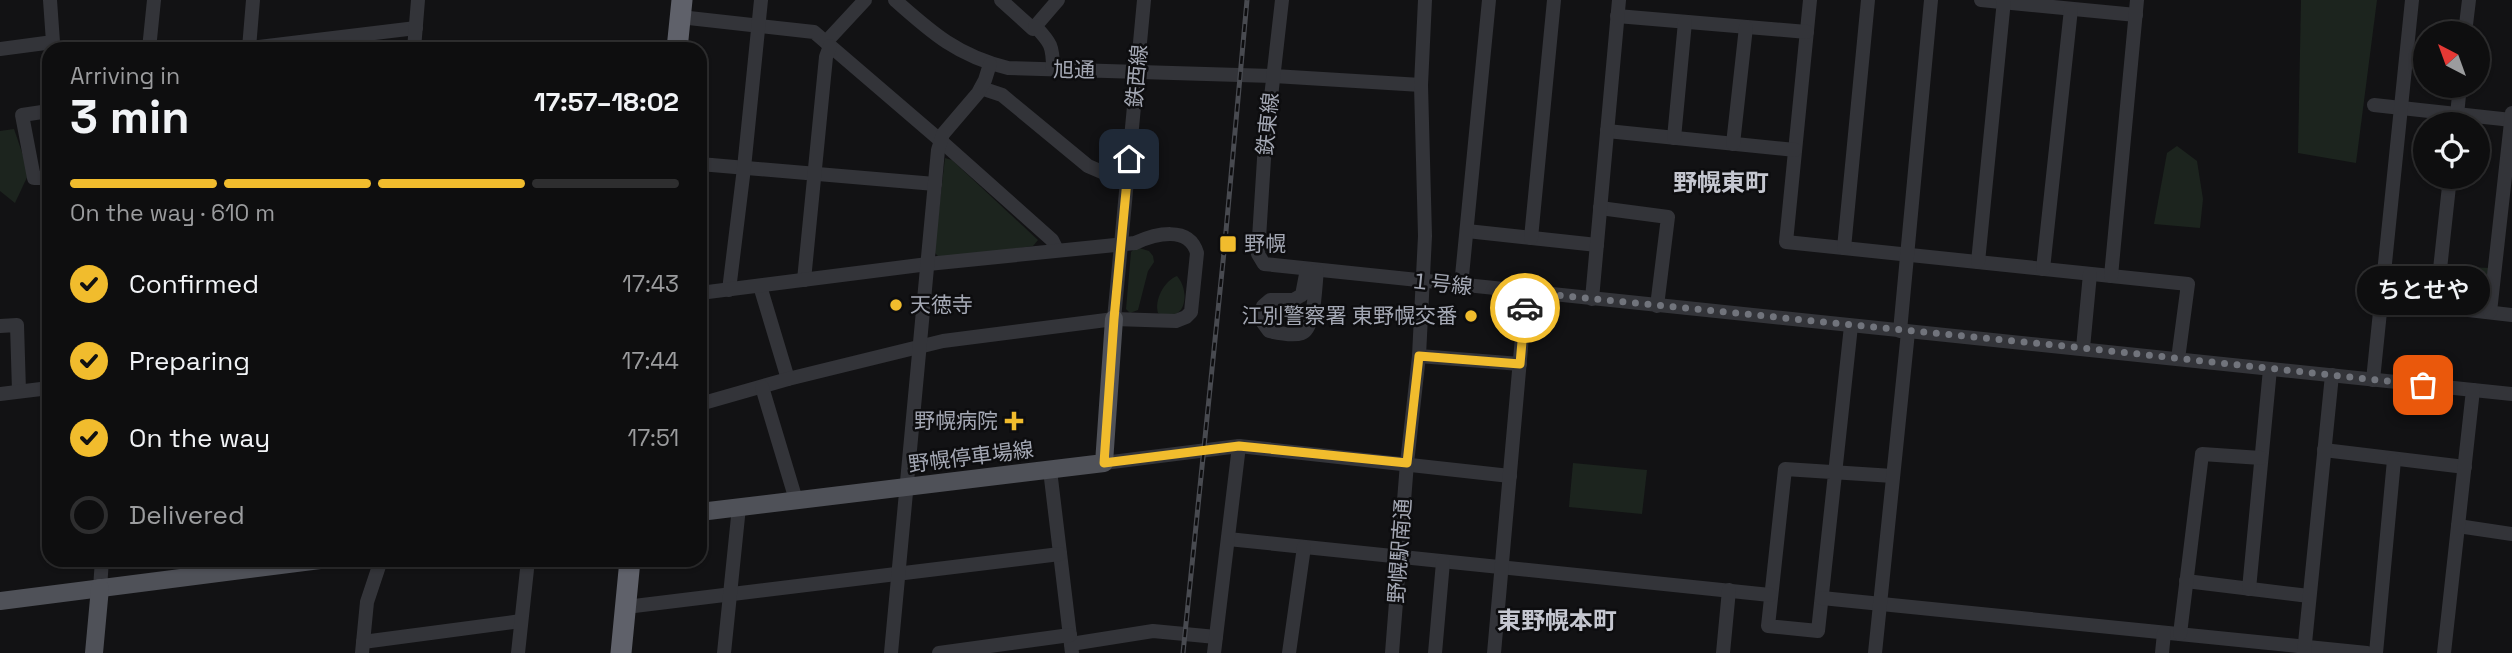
<!DOCTYPE html>
<meta charset="utf-8">
<style>
:root{--surface:#0e0e0f;--page:#1c1c1d;--text:#f1f3f6;--muted:#9b9c9e;--line:#2e2e2f;--accent:#f1bc2d}
body{margin:0;font-family:"Space Grotesk","Noto Sans JP",sans-serif;background:var(--page);color:var(--text);height:100vh;display:flex;flex-direction:column;font-size:26px;white-space:nowrap}
*{box-sizing:border-box;margin:0}
p{font-size:23px;color:var(--muted)}
.icon{flex:none;width:38px;height:38px;fill:none;stroke:currentColor;stroke-width:2;stroke-linecap:round;stroke-linejoin:round}
.map{position:relative;flex:1;overflow:hidden}
.details{position:absolute;left:42px;top:42px;width:665px;height:525px;display:flex;flex-direction:column;background:var(--surface);border-radius:21px;box-shadow:0 2px 5px #0004,0 0 0 2px var(--line)}
.details>*{flex:none}
.needle{width:46px;rotate:319deg}
.buttons{position:absolute;left:2413px;top:21px;display:grid;gap:14px}
.buttons a{display:grid;place-items:center;width:77px;height:77px;border-radius:50%;background:var(--surface);box-shadow:0 2px 5px #0004,0 0 0 2px var(--line);font-size:35px}
.pin{position:absolute;display:grid;place-items:center;width:60px;height:60px;color:#fff;margin:-30px;border-radius:14px;box-shadow:0 4px 10px #0006}
.courier{position:absolute;display:grid;place-items:center;width:70px;height:70px;margin:-35px;border:5px solid #f1bc2d;border-radius:50%;background:#fff;color:#222;box-shadow:0 2px 9px #0007}
.bubble{position:absolute;height:49px;border-radius:24px;background:var(--surface);box-shadow:0 2px 5px #0004,0 0 0 2px var(--line);font-size:23px;font-weight:600;line-height:49px;text-align:center}
.head em{font-style:normal;font-weight:600}
.head div{display:flex;flex-direction:column-reverse}
.head{display:flex;align-items:center;justify-content:space-between;height:119px;padding:0 28px}
h1{font-size:46px;font-weight:600;line-height:52px}
.bar{display:grid;grid-template-columns:repeat(4,1fr);gap:10px 7px;align-content:center;height:84px;padding:0 28px}
.bar i{height:9px;border-radius:5px;background:var(--line)}
.bar .selected{background:var(--accent)}
.bar p{grid-column:span 4}
ol{padding:0 28px;list-style:none}
li{display:flex;align-items:center;gap:21px;height:77px}
li p{margin-inline-start:auto}
li .icon{padding:7px;border-radius:50%;background:var(--accent);color:#111;stroke-width:4}
li:last-child{color:var(--muted)}
li i{width:38px;height:38px;border:4px solid var(--line);border-radius:50%}
.map>svg:first-child{display:block}
</style>
<div class="map">
<svg width="2512" height="653" viewBox="0 0 2512 653">
<rect width="100%" height="100%" fill="#121214"/>
<g fill="#1c241e">
<polygon points="2301,0 2377,0 2356,163 2298,153"/>
<polygon points="14,129 29,173 15,203 0,191 0,131"/>
<polygon points="2177,146 2197,161 2203,199 2200,228 2154,224 2167,153"/>
<polygon points="945,158 952,160 1038,240 1033,246 941,259 934,252"/>
<polygon points="1136,247 1149,251 1153,256 1154,262 1148,271 1138,310 1130,313 1126,309 1131,252"/>
<polygon points="2447,266 2490,268 2483,302 2448,299"/>
<path d="M 1177,276 C 1191,292 1186,325 1158,313 C 1154,300 1164,281 1177,276 Z"/>
<polygon points="1573,463 1647,470 1642,514 1569,507"/>
</g>
<g fill="none" stroke-linecap="round" stroke-linejoin="round">
<g stroke="#333439" stroke-width="14">
<path d="M 895,0 C 932,33 958,56 1008,68 L 1274,76 L 1421,85"/>
<polyline points="1001,0 1033,29 1058,0"/>
<polyline points="1282,0 1264,159 1258,254 1264,264 2512,394"/>
<polyline points="1810,0 1786,242 2188,284 2178,359"/>
<polyline points="1981,0 2136,15"/>
<polyline points="1617,16 1807,32"/>
<polyline points="680,17 814,32 941,141 1052,240 1057,250"/>
<path d="M 1035,26 C 1051,43 1053,46 1053,69"/>
<polyline points="2465,33 2469,0"/>
<polyline points="826,42 865,0"/>
<polyline points="249,48 253,0"/>
<polyline points="0,49 53,42 50,0"/>
<polyline points="149,49 154,0"/>
<polyline points="242,49 416,28"/>
<polyline points="414,49 418,0"/>
<polyline points="981,88 1002,95 1088,166 1102,172 1127,174"/>
<polyline points="2374,105 2512,120"/>
<polyline points="49,111 22,115 34,178 49,178"/>
<polyline points="2456,124 2460,86"/>
<polyline points="1607,131 1795,150"/>
<polyline points="1674,138 1685,22"/>
<polyline points="1733,144 1746,27"/>
<polyline points="700,164 935,184"/>
<polyline points="1600,208 1668,217 1657,306"/>
<polyline points="1467,231 1597,245"/>
<polyline points="1531,238 1554,0"/>
<polyline points="1844,248 1868,0"/>
<polyline points="1978,262 2004,0"/>
<path d="M 1307,269 L 1302,295 L 1293,300 L 1270,300 L 1263,306 L 1261,320 L 1269,331 C 1278,333 1293,336 1302,333 C 1315,329 1315,284 1317,271"/>
<polyline points="2043,269 2071,9"/>
<polyline points="2111,276 2137,0"/>
<polyline points="804,280 826,57 830,46"/>
<polyline points="760,286 788,379"/>
<polyline points="1461,286 1489,0"/>
<polyline points="729,290 744,168 761,0"/>
<path d="M 700,293 L 928,264 L 1135,243 C 1155,234 1189,225 1197,253 L 1191,312 L 1186,317 L 1176,321 L 1114,319 L 943,341 L 788,379 L 700,404"/>
<polyline points="1592,299 1619,0"/>
<polyline points="2381,300 2512,315"/>
<polyline points="2436,306 2450,177"/>
<polyline points="2490,312 2512,113"/>
<polyline points="1114,319 1144,0"/>
<polyline points="0,326 17,325 19,391"/>
<polyline points="1851,326 1818,631 1768,626 1785,469 1893,476"/>
<polyline points="1900,331 1931,0"/>
<polyline points="2083,348 2090,274"/>
<polyline points="1419,356 1520,364"/>
<polyline points="2373,380 2412,0"/>
<polyline points="762,387 796,500"/>
<polyline points="0,394 49,388"/>
<polyline points="2324,450 2465,467"/>
<polyline points="1104,463 1239,446 1510,476"/>
<polyline points="1050,470 1072,653"/>
<polyline points="2458,526 2512,534"/>
<polyline points="1228,539 1770,595"/>
<polyline points="2186,581 2309,596"/>
<polyline points="100,588 102,560"/>
<polyline points="2249,589 2270,369"/>
<polyline points="1822,598 2367,653"/>
<polyline points="626,607 1060,554"/>
<polyline points="2180,634 2202,454 2261,458"/>
<polyline points="363,642 521,621"/>
<polyline points="1071,644 1153,631 1216,637"/>
<polyline points="362,653 367,602 381,560"/>
<polyline points="518,653 528,560"/>
<polyline points="724,653 739,507"/>
<polyline points="891,653 938,150 943,134 978,93 985,80 990,64"/>
<polyline points="939,653 1070,635"/>
<polyline points="1214,653 1239,446"/>
<polyline points="1289,653 1304,547"/>
<polyline points="1392,653 1407,463 1419,356 1425,236 1421,85 1425,0"/>
<polyline points="1435,653 1443,562"/>
<polyline points="1494,653 1526,292"/>
<polyline points="1723,653 1729,590"/>
<polyline points="1875,653 1908,332"/>
<polyline points="2162,653 2164,633"/>
<polyline points="2304,653 2332,375"/>
<polyline points="2376,653 2394,460"/>
<polyline points="2444,653 2473,390"/>
</g>
<g stroke="#4f5158" stroke-width="18">
<polyline points="700,512 1104,463 1114,319"/>
<polyline points="0,601 320,560"/>
<polyline points="94,653 100,588"/>
</g>
<g stroke="#5f616a" stroke-width="21">
<polyline points="677,49 682,0"/>
<polyline points="621,653 630,560"/>
</g>
<g stroke="#484a50" stroke-width="5">
<polyline id="rail" points="1183,653 1225,242 1247,0"/>
</g>
<use href="#rail" stroke="#0d0d0f" stroke-width="2.5" stroke-dasharray="8" stroke-linecap="butt"/>
</g>
<g fill="none" stroke-linecap="round" stroke-linejoin="round">
<polyline stroke="#71747c" stroke-width="7" stroke-dasharray="0 12.6" points="1525,308 1526,292 2083,348 2423,385"/>
<polyline stroke="#f1bc2d" stroke-width="9" points="1129,159 1114,319 1104,463 1239,446 1407,463 1419,356 1520,364 1525,308"/>
</g>
<g fill="#f1bc2d" stroke="#0d0d0f" stroke-width="2.5">
<rect x="1219" y="235" width="18" height="18" rx="3.5"/>
<circle cx="896" cy="305" r="7"/>
<circle cx="1471" cy="316" r="7"/>
<path d="M1010.5 410.5h7v7h7v7h-7v7h-7v-7h-7v-7h7z"/>
</g>
<g text-anchor="middle" stroke-width="5" stroke-linejoin="round" paint-order="stroke">
<g font-size="21" fill="#a4a8b4" stroke="#0d0d0f">
<text transform="translate(1074 70) rotate(1)" y="7">旭通</text>
<text transform="translate(1137 76) rotate(-85)" y="7">鉄西線</text>
<text transform="translate(1268 124) rotate(-84)" y="7">鉄東線</text>
<text transform="translate(1441 284) rotate(6)" y="7">１号線</text>
<text transform="translate(971 457) rotate(-7)" y="7">野幌停車場線</text>
<text transform="translate(1400 551) rotate(-86)" y="7">野幌駅南通</text>
</g>
<g font-size="21" fill="#a4a8b4" stroke="#0d0d0f" text-anchor="start">
<text x="1244" y="251">野幌</text>
<text x="910" y="312">天徳寺</text>
<text x="1457" y="323" text-anchor="end">江別警察署 東野幌交番</text>
<text x="998" y="428" text-anchor="end">野幌病院</text>
</g>
<g font-size="24" font-weight="bold" fill="#c5c7d0" stroke="#0d0d0f">
<text x="1721" y="191">野幌東町</text>
<text x="1557" y="629">東野幌本町</text>
</g>
</g>
</svg>
<div class="buttons">
<a><svg class="needle" viewBox="-14 -14 28 28"><path d="M0-13l5 13h-10z" fill="#e53935"/><path d="M0 13l5-13h-10z" fill="#9b9c9e"/></svg></a>
<a><svg class="icon" aria-label="locate" viewBox="0 0 24 24"><circle cx="12" cy="12" r="6"/><path d="M12 2v4M12 18v4M2 12h4M18 12h4"/></svg></a>
</div>
<div class="pin" style="left:2423px;top:385px;background:#ea580c"><svg class="icon" aria-label="bag" viewBox="0 0 24 24"><path d="M5 8h14l-1 12H6zM9 8a3 3 0 0 1 6 0"/></svg></div>
<div class="pin" style="left:1129px;top:159px;background:#1f2937"><svg class="icon" aria-label="home" viewBox="0 0 24 24"><path d="M3 11l9-7 9 7M6 9v11h12V9"/></svg></div>
<div class="courier" style="left:1525px;top:308px"><svg class="icon" aria-label="car" viewBox="0 0 24 24"><path d="M5 17H2v-5l4-1 3-4h7l3 4 3 1v5h-3M9 17h6M6 11h13"/><circle cx="7" cy="17" r="2"/><circle cx="17" cy="17" r="2"/></svg></div>
<div class="bubble" style="left:2357px;top:266px;width:133px">ちとせや</div>
<section class="details">
<div class="head"><div><h1>3 min</h1><p>Arriving in</p></div><em>17:57–18:02</em></div>
<div class="bar"><i class="selected"></i><i class="selected"></i><i class="selected"></i><i></i><p>On the way · 610 m</p></div>
<ol>
<li><svg class="icon" aria-label="check" viewBox="0 0 24 24"><path d="M5 12l5 5 9-10"/></svg>Confirmed<p>17:43</p></li>
<li><svg class="icon" aria-label="check" viewBox="0 0 24 24"><path d="M5 12l5 5 9-10"/></svg>Preparing<p>17:44</p></li>
<li><svg class="icon" aria-label="check" viewBox="0 0 24 24"><path d="M5 12l5 5 9-10"/></svg>On the way<p>17:51</p></li>
<li><i></i>Delivered</li>
</ol>
</section>
</div>
